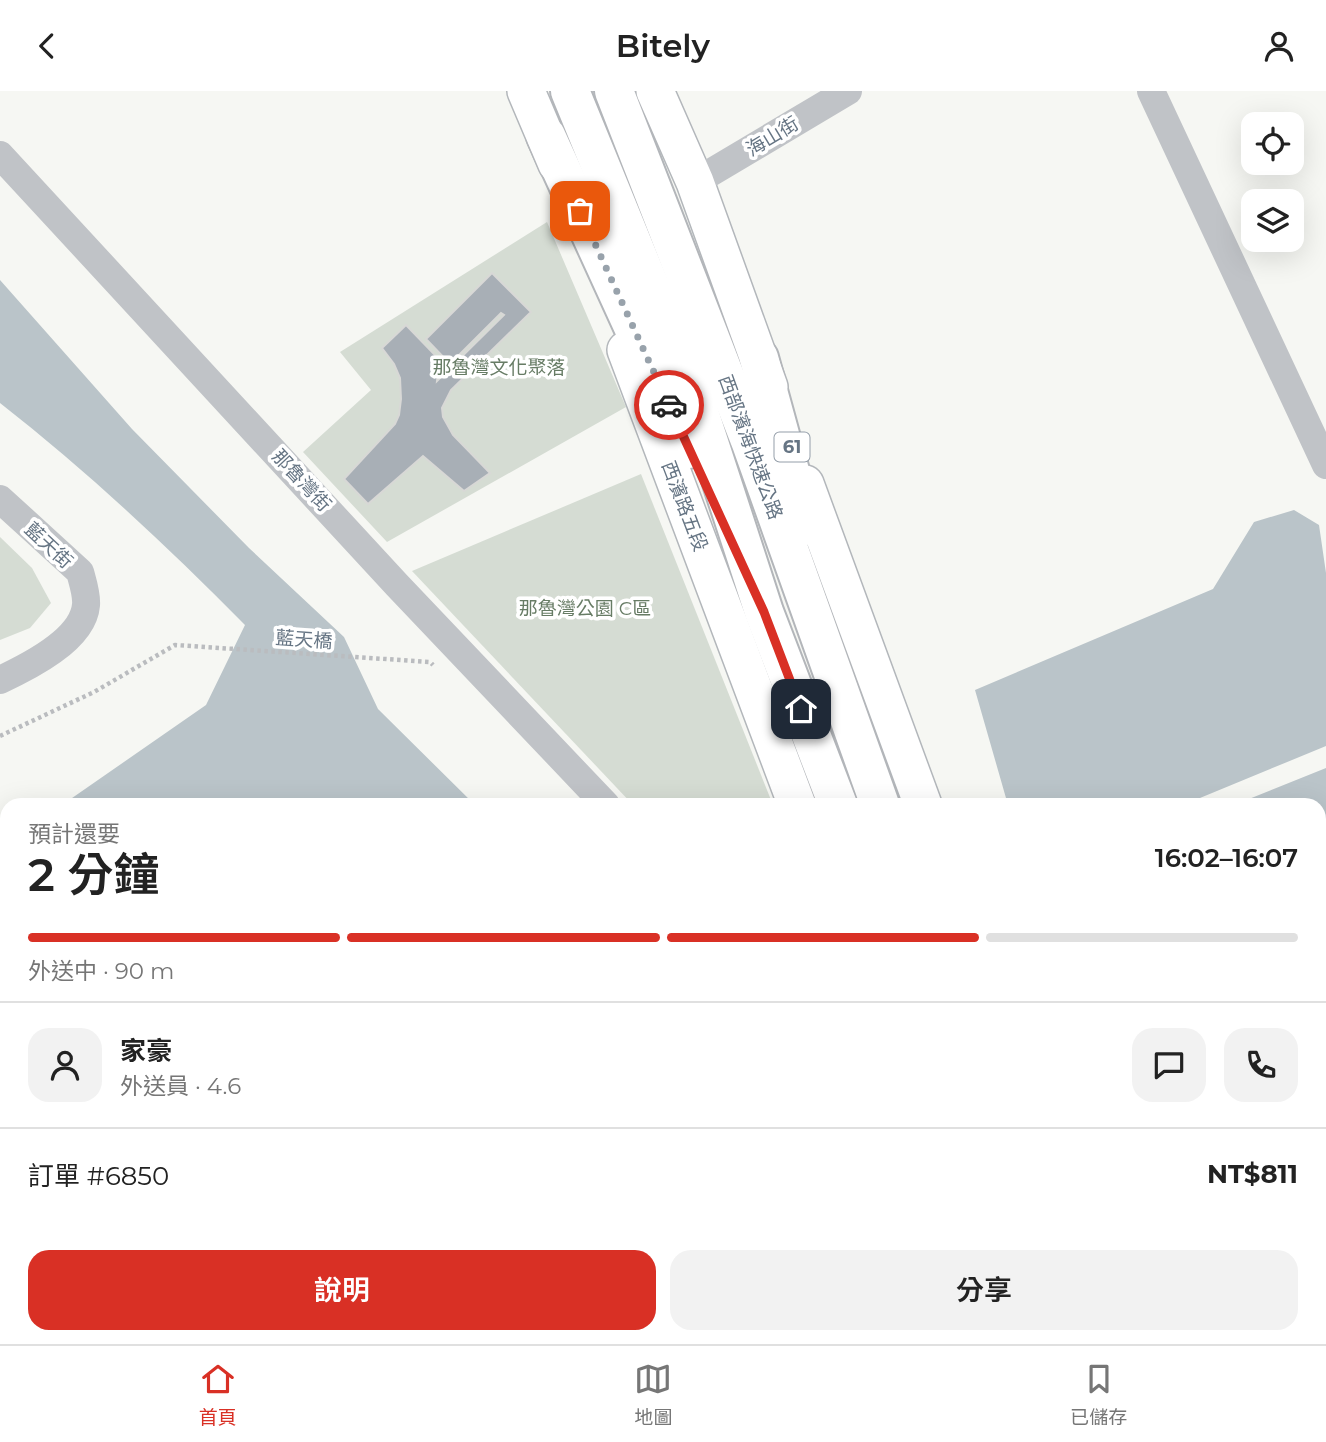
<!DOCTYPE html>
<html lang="zh-TW">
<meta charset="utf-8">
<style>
:root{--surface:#fff;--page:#f2f2f2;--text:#222;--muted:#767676;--line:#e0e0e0;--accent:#d93025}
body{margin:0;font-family:Montserrat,"Noto Sans TC",sans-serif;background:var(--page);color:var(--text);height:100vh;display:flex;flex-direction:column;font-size:26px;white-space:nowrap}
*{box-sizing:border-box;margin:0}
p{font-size:23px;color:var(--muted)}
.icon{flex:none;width:38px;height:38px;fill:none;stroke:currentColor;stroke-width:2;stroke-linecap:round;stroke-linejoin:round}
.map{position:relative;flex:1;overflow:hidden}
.side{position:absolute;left:0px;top:707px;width:1326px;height:546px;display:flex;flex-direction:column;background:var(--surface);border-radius:21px 21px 0 0;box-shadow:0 7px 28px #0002}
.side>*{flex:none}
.buttons{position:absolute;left:1241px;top:21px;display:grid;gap:14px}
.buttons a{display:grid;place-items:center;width:63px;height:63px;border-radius:14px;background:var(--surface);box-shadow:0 7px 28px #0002;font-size:35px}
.pin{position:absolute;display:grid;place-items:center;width:60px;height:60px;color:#fff;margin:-30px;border-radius:14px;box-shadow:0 4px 10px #0006}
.courier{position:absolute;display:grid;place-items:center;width:70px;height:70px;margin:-35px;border:5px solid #d93025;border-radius:50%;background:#fff;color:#222;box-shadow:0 2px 9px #0007}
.headline em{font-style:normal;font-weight:600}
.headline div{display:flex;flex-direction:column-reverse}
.headline{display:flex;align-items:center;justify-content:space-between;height:119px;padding:0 28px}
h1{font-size:46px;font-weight:600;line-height:52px}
.bar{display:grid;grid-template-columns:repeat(4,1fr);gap:10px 7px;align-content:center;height:84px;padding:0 28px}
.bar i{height:9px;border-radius:5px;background:var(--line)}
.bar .selected{background:var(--accent)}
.bar p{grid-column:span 4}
.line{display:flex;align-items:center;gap:18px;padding:0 28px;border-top:2px solid var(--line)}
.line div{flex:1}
.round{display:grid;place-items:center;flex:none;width:74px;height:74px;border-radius:21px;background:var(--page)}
.button{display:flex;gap:14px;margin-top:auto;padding:14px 28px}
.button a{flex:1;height:80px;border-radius:21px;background:var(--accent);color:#fff;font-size:28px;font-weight:600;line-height:80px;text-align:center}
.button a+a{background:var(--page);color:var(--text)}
header{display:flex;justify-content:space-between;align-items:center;height:91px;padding:0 28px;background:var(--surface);font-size:32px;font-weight:600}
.tabs{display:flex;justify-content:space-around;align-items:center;height:98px;border-top:2px solid var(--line);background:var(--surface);font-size:19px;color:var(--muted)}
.tabs a{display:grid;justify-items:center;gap:4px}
.tabs .selected{color:var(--accent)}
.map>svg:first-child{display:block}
</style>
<header><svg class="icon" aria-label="back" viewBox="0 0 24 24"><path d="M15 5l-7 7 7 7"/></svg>Bitely<svg class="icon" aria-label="person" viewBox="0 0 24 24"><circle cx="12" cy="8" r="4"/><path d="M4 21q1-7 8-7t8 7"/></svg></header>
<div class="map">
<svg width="1326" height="1253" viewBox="0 0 1326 1253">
<rect width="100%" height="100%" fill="#f6f7f3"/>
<g fill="#d5dcd3">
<polygon points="547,131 626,316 387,451 303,361 371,299 340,261"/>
<polygon points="641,383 773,714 633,714 412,480"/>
<polygon points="0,446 32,477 51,512 30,537 0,549"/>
</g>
<g fill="#bac4c9">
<path d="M 0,189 L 132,338 L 249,457 L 344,546 L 378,618 L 475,714 L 62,714 L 206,614 L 245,534 C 168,456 87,380 0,312 Z"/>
<polygon points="1294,419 1319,434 1326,482 1326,655 1183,714 1008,714 975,599 1213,498 1254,431"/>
<polygon points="1326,677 1326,834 1320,840 1320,714 1234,714"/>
<polygon points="7,753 7,1246 958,1246 963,1253 0,1253 0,758"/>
</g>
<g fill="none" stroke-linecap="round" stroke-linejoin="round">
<g stroke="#bac4c9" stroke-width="8">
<polyline points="1320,933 1326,926"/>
<polyline points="982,1253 987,1248"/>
</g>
</g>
<polygon fill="#a8afb6" stroke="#d8d8d6" stroke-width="2" points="492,182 531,221 451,299 442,317 443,326 453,344 490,382 464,400 423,365 368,413 344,388 395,333 399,324 401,308 400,287 394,273 382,257 406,234 435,264 439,271 437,290 504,224 501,222 450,273 426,248"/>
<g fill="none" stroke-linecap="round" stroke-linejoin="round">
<g stroke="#b3b7bb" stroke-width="40">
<g id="major">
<polyline points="526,0 557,73"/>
<polyline points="655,0 695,91 769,296"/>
<polyline points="626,259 797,714"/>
<polyline points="805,393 923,714"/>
<polyline points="1053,1246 1057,1253"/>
<polyline points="1190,1246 1195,1253"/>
</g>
</g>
<g stroke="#b3b6ba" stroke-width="42">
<g id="highway">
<polyline points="570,0 690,293 764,521 838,714"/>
<polyline points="614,0 751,352 880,714"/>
<polyline points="546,45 689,358"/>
<polyline points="759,267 805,435"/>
<polyline points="1100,1246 1104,1253"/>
<polyline points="1146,1246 1151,1253"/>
</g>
</g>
<g stroke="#babcbf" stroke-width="4.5" stroke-dasharray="3.5 3.5" stroke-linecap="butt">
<polyline points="0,645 94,601 175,554 430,571 433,574"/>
<polyline points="1006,1246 1010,1253"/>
</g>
<g stroke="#c0c3c7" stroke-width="28">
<polyline points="1151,0 1326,374"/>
<polyline points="0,64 397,494 606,714"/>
<polyline points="695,91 848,0"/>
<path d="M 0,408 L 80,481 C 83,492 87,504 86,514 C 83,549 28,576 0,589"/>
</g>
<use href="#major" stroke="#fff" stroke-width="37"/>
<use href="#highway" stroke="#fff" stroke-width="38"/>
</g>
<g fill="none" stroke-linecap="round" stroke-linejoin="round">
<polyline stroke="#98a2ab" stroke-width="7" stroke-dasharray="0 12.6" points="580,120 669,314"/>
<polyline stroke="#d93025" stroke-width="9" points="669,314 764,521 801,618"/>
</g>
<g text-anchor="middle" stroke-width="7" stroke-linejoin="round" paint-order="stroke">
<rect fill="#fff" stroke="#949ea9" stroke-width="2" x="774.5" y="341.5" width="35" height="29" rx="5"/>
<g font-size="18" font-weight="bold" fill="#667584">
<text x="792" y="362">61</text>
</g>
<g font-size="19" fill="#667584" stroke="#fff">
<text transform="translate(772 45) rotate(-31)" y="7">海山街</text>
<text transform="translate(751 356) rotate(70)" y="7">西部濱海快速公路</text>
<text transform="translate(302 389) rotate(47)" y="7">那魯灣街</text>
<text transform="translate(685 415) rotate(69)" y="7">西濱路五段</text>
<text transform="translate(49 454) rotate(43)" y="7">藍天街</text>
<text transform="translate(304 548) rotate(4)" y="7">藍天橋</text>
</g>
<g font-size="19" fill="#677c65" stroke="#fff">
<text x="499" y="283">那魯灣文化聚落</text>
<text x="585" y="524">那魯灣公園 C區</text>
</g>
</g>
</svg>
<div class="buttons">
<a><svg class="icon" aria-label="locate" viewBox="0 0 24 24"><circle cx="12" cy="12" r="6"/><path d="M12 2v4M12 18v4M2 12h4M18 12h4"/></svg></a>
<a><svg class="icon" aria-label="layers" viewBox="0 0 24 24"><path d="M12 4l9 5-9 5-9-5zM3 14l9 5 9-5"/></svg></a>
</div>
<div class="pin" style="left:580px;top:120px;background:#ea580c"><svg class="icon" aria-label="bag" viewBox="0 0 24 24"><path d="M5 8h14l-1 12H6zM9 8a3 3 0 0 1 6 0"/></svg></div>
<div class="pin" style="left:801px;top:618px;background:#1f2937"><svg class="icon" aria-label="home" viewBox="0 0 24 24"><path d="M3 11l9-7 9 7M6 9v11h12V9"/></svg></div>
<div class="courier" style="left:669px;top:314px"><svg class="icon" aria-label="car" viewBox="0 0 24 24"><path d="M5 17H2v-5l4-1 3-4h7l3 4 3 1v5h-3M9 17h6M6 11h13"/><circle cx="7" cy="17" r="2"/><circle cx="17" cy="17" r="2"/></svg></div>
<section class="side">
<div class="headline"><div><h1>2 分鐘</h1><p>預計還要</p></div><em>16:02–16:07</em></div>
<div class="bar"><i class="selected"></i><i class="selected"></i><i class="selected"></i><i></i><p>外送中 · 90 m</p></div>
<div class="line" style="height:126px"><a class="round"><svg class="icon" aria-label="person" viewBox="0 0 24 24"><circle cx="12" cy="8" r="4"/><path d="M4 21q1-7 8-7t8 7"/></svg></a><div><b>家豪</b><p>外送員 · 4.6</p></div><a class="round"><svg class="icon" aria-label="chat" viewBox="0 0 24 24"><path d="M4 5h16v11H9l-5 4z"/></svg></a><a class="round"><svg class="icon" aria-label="phone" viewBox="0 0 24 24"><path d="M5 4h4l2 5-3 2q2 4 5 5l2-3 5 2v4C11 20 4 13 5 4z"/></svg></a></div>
<div class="line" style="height:91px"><div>訂單 #6850</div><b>NT$811</b></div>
<div class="button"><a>說明</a><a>分享</a></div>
</section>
</div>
<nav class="tabs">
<a class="selected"><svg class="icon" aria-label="home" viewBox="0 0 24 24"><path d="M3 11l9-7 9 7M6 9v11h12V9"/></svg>首頁</a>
<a><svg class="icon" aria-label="map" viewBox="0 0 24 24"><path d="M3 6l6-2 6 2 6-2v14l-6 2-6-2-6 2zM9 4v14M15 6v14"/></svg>地圖</a>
<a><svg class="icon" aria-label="saved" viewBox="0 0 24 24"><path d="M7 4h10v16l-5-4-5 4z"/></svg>已儲存</a>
</nav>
